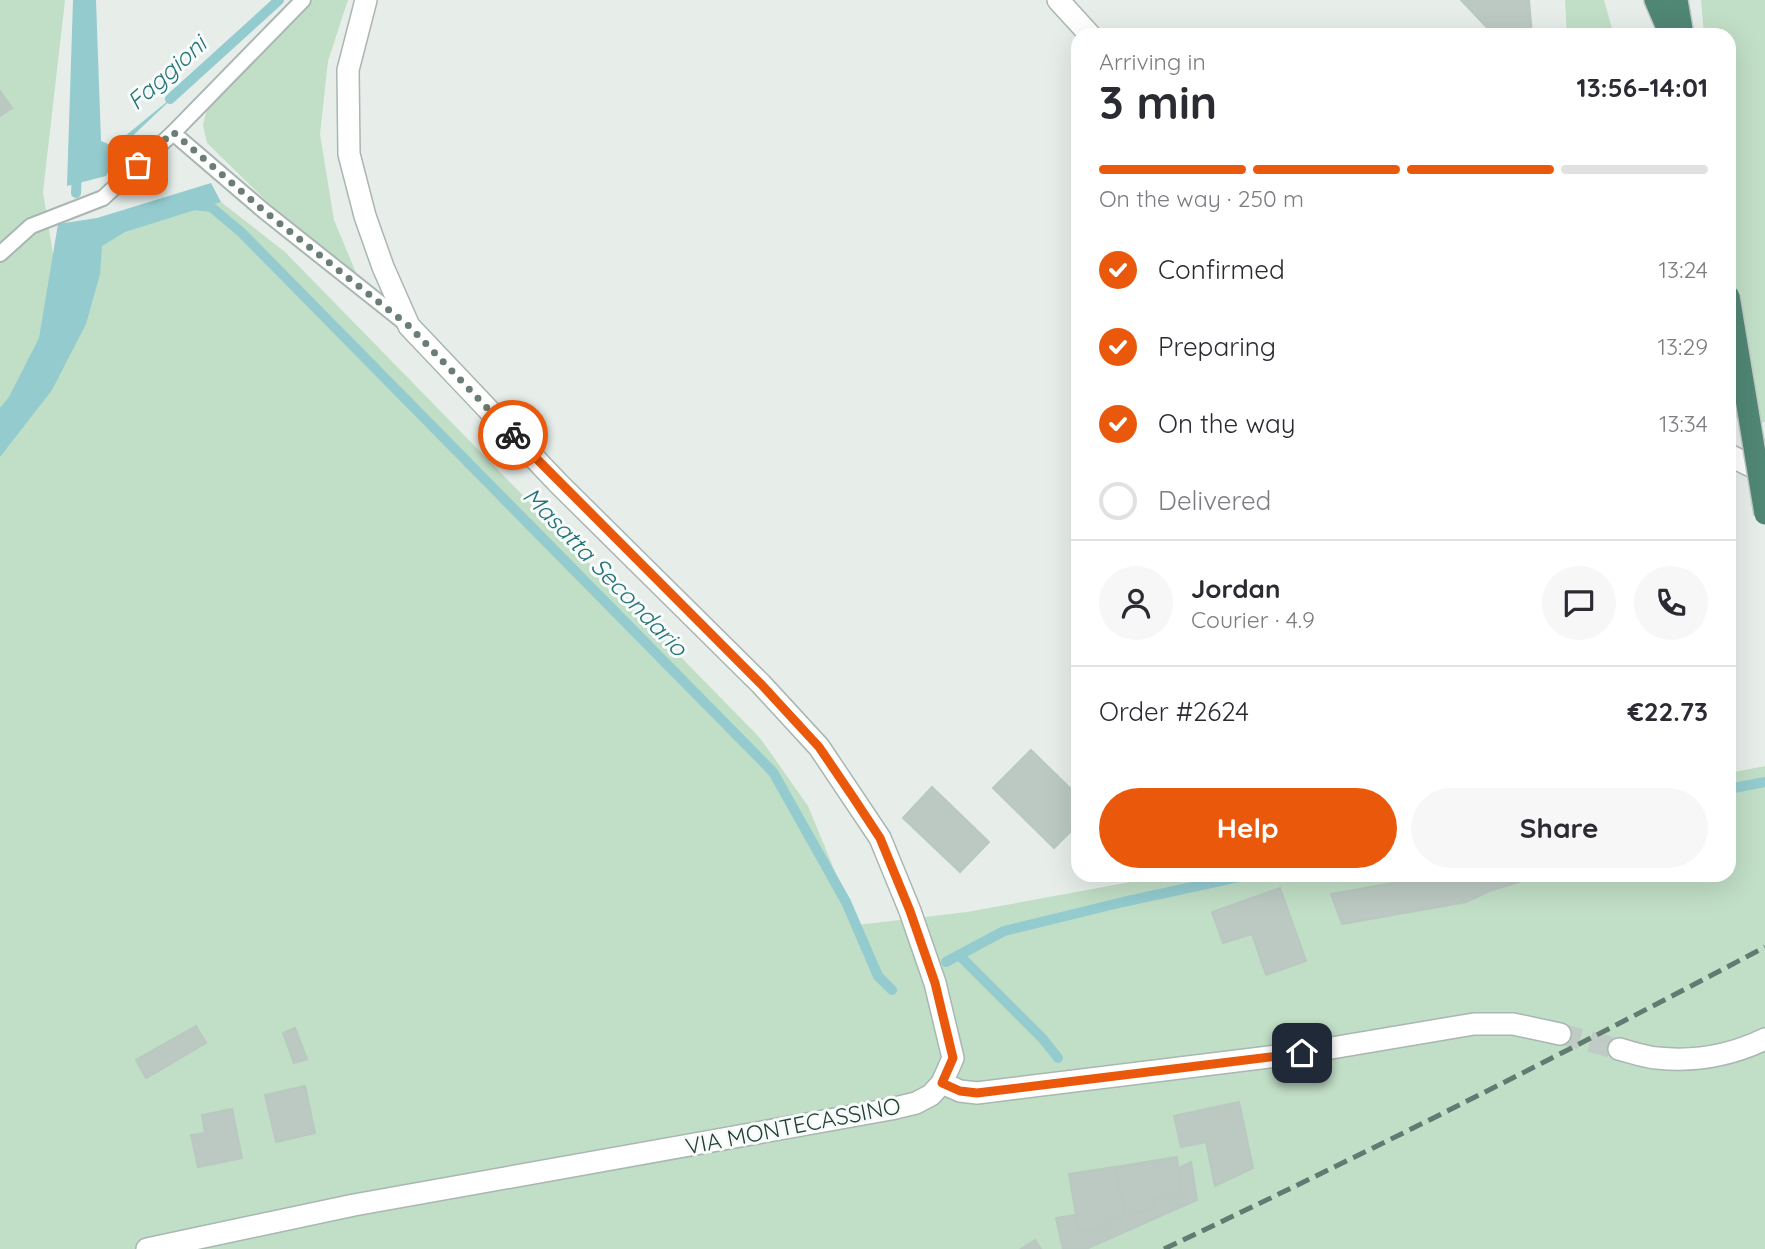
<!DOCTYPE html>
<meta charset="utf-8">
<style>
:root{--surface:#fff;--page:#f7f7f7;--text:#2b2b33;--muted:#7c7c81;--line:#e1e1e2;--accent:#ea580c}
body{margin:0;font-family:Quicksand,sans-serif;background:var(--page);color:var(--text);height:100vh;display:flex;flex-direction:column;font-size:26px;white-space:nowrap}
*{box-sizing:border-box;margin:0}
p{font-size:23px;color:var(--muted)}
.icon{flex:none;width:38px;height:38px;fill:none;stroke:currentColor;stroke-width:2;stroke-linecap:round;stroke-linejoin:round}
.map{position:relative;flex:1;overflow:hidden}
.sheet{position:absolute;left:1071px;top:28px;width:665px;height:854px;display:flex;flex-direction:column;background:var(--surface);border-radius:21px;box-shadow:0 7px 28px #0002}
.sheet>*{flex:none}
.pin{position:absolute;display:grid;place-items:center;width:60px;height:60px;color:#fff;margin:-30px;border-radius:14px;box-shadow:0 4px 10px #0006}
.courier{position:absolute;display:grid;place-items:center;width:70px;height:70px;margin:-35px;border:5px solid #ea580c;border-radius:50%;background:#fff;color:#222;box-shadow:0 2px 9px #0007}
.head em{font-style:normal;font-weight:700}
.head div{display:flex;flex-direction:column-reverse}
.head{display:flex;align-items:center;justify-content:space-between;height:119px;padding:0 28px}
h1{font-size:46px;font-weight:700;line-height:52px}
.bar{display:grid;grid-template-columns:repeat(4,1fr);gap:10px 7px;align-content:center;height:84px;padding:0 28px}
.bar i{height:9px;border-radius:5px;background:var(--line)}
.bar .current{background:var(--accent)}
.bar p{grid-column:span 4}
.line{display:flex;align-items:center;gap:18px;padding:0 28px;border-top:2px solid var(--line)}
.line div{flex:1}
.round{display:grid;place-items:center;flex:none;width:74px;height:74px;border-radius:37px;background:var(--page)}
ol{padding:0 28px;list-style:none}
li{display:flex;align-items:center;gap:21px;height:77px}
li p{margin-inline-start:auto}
li .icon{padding:7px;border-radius:50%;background:var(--accent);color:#fff;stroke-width:4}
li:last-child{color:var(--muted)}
li i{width:38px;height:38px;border:4px solid var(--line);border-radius:50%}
.cta{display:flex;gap:14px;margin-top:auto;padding:14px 28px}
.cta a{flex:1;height:80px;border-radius:42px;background:var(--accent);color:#fff;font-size:28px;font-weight:700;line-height:80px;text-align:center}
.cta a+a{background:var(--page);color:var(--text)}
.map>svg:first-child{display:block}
</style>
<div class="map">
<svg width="1765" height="1249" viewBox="0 0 1765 1249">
<rect width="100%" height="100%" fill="#e7eeea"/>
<g fill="#c1dec6">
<polygon points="0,0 65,0 43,192 53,254 221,202 285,252 760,738 808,806 857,925 967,912 1169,875 1729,875 1729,773 1765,766 1765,1249 0,1249"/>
<polygon points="313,0 348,0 328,61 320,134 334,220 367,299 207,143 203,125 208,105"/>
<polygon points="1565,0 1604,0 1614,35 1567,35"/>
<polygon points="1701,0 1765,0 1765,422 1752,425 1729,414 1729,35 1704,35"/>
</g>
<g fill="#93cbcf">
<polygon points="73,0 96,0 101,141 113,146 180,91 124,144 106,176 67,186"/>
<polygon points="211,183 221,202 125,232 102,246 100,274 86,324 52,390 0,457 0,408 9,397 39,338 58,224 97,218"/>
</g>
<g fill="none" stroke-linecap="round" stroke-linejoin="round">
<g stroke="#93cbcf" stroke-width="10">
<polyline points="170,99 279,0"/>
<polyline points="76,193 77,172"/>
<polyline points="194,205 211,207 241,232 773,772 846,902 878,976 892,990"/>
<polyline points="1729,789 1765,782"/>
<polyline points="959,955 1043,1039 1058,1058"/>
<polyline points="946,962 1004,931 1123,902 1248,875"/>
</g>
</g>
<g fill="#bcc9c3" stroke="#b9c8c0" stroke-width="2">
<polygon points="1461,0 1529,0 1532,35 1494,35"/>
<polygon points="0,91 12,108 0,116"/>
<polygon points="1031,750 1078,796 1078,824 1054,848 993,788"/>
<polygon points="932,787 989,842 960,872 903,818"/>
<polygon points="1438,875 1517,875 1519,882 1492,890 1466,902 1342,924 1331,894"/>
<polygon points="1280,888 1306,961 1266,975 1252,934 1223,943 1212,912"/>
<polygon points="196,1026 206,1043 146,1078 136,1060"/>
<polygon points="295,1028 307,1059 294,1063 283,1033"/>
<polygon points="305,1086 315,1133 276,1142 265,1095"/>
<polygon points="1239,1102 1253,1168 1215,1186 1206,1142 1181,1147 1174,1116"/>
<polygon points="232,1109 242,1158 198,1167 191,1135 205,1133 202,1115"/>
<polygon points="1177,1157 1181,1193 1153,1199 1154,1209 1125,1215 1115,1167"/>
<polygon points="1191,1162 1197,1200 1086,1249 1063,1249 1056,1218 1075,1215 1079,1232 1107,1228 1106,1219 1154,1209 1153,1199 1181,1193 1179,1168"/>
<polygon points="1115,1167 1125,1215 1106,1219 1107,1228 1079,1232 1069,1174"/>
<polygon points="1035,1240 1041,1249 1021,1249"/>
</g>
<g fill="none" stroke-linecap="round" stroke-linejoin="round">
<polyline stroke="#c0cbc6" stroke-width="21" stroke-dasharray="21 10" stroke-linecap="butt" points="1560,1034 1619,1049"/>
<g stroke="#a9b6b1" stroke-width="18">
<g id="service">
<polyline points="173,133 264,211 405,323"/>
<polyline points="0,254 31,226 103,198 173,133 303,0"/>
</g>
</g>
<g stroke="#a9b6b1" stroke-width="24">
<g id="minor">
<polyline points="1058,0 1090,35"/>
<polyline points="1729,455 1761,471 1765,471"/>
<path d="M 1619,1049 C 1631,1052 1644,1057 1657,1058 C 1694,1062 1732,1055 1765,1039"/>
<polyline points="942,1083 960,1091 977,1093 1302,1053 1474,1024 1513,1024 1560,1034"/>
<polyline points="147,1249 354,1205 891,1109 916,1103 931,1095 942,1083 953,1058 935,983 910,911 880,838 819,747 761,684 559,484 409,326 383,267 365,216 349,154 348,70 366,0"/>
</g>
</g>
<g stroke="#c2cac7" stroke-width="24">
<g id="trunk">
<polyline points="1655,0 1670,35"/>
<polyline points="1677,0 1683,35"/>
</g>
</g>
<use href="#service" stroke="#fff" stroke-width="14"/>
<use href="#minor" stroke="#fff" stroke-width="21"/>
<use href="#trunk" stroke="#508674" stroke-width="21"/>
<path stroke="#617b72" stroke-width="5" stroke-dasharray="14 7" stroke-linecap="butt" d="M 1164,1249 C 1367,1153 1567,1052 1765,947"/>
<g stroke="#c2cac7" stroke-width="24" stroke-linecap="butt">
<polyline id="trunk-bridge" points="1729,296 1765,514"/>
</g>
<use href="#trunk-bridge" stroke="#508674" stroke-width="21"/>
</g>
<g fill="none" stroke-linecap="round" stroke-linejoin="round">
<polyline stroke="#6a7d76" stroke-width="7" stroke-dasharray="0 12.6" points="138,165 173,132 264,211 409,326 513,435"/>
<polyline stroke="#ea580c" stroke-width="9" points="513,435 761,684 819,747 853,797 880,838 910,911 935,983 953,1058 942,1083 960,1091 977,1093 1302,1053"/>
</g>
<g text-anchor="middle" stroke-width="6" stroke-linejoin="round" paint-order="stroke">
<g font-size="23" fill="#264037" stroke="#f7fbf9">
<text transform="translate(793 1126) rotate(-11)" y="8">VIA MONTECASSINO</text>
</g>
<g font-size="24" font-style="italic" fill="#237379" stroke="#f7fbf9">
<text transform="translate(167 73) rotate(-42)" y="8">Faggioni</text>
<text transform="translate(605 572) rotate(46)" y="8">Masatta Secondario</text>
</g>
</g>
</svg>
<div class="pin" style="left:138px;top:165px;background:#ea580c"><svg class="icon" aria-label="bag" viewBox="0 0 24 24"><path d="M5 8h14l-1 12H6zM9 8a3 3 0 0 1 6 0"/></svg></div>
<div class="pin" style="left:1302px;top:1053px;background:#1f2937"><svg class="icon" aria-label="home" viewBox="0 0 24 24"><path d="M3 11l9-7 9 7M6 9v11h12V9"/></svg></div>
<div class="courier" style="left:513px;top:435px"><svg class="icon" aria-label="bike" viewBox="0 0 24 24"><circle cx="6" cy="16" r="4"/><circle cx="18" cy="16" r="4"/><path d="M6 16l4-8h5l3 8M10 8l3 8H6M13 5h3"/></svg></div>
<section class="sheet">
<div class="head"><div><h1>3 min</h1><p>Arriving in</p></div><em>13:56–14:01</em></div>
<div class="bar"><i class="current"></i><i class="current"></i><i class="current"></i><i></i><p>On the way · 250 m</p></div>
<ol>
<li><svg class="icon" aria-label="check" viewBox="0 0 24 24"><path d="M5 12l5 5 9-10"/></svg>Confirmed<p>13:24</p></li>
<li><svg class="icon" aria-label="check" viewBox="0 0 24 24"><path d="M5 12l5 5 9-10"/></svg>Preparing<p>13:29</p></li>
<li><svg class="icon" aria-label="check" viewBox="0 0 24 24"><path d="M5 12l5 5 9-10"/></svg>On the way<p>13:34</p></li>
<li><i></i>Delivered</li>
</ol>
<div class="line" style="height:126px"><a class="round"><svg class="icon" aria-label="person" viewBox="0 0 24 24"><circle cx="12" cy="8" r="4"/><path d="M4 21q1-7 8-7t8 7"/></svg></a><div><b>Jordan</b><p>Courier · 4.9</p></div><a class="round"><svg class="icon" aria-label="chat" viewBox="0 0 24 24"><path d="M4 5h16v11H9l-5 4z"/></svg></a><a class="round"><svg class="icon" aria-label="phone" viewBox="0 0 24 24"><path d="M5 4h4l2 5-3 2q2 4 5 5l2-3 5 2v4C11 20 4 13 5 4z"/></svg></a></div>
<div class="line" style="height:91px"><div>Order #2624</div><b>€22.73</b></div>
<div class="cta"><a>Help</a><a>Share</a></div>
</section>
</div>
